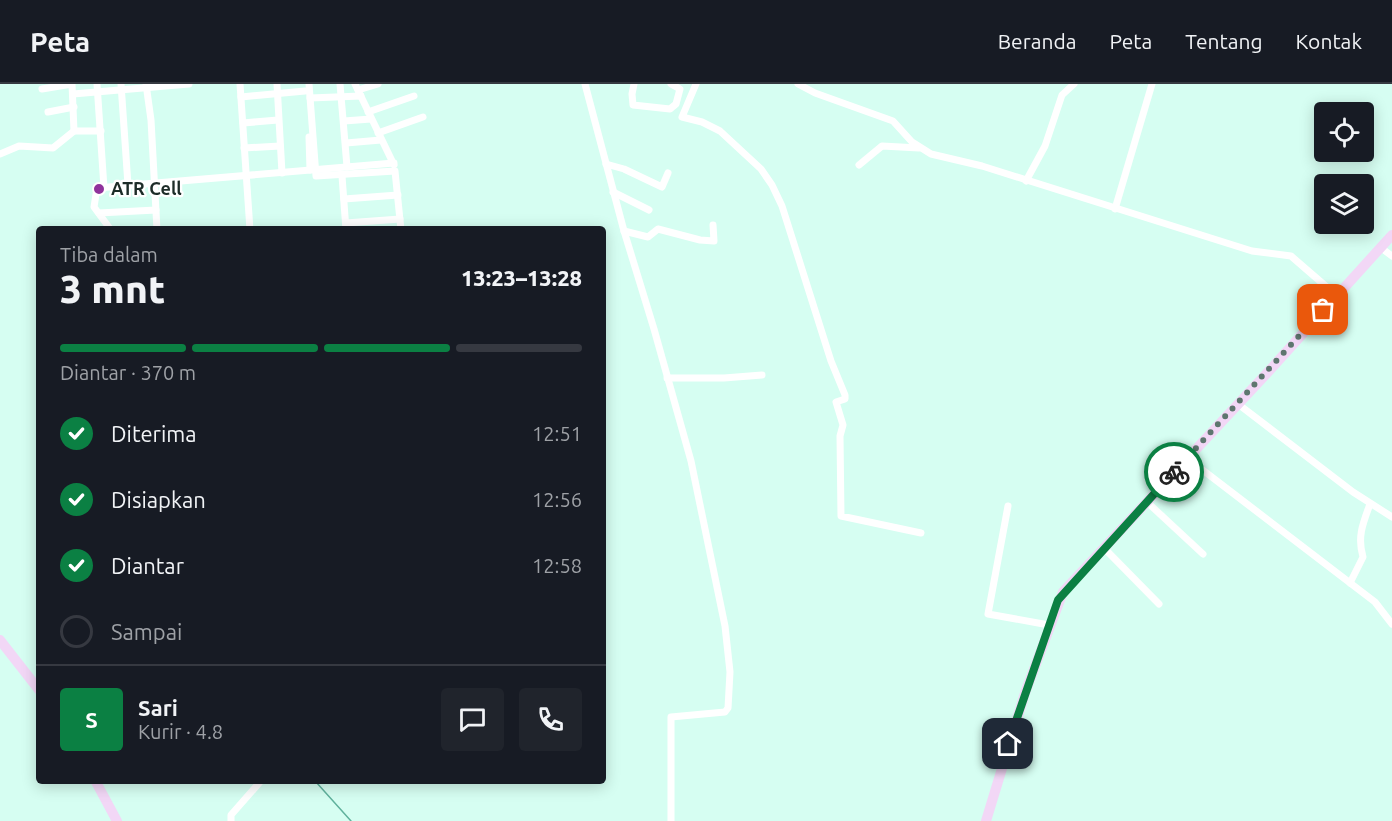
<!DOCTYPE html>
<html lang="id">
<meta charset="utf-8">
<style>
:root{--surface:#171b24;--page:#20242c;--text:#f1f3f6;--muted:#9ea1a6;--line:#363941;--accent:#0b8043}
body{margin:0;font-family:Ubuntu,sans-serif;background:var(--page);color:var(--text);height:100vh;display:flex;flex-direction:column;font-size:22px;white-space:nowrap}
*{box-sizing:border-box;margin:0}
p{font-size:20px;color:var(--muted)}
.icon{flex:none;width:33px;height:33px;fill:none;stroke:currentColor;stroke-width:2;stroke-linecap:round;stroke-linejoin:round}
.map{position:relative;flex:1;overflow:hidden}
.panel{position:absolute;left:36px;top:142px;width:570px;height:558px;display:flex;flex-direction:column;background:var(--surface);border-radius:6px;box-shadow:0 3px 15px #0003}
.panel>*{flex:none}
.fabs{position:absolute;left:1314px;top:18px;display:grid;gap:12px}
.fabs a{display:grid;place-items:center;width:60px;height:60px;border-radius:6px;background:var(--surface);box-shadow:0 3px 15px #0003;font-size:30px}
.pin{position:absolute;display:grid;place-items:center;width:51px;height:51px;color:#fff;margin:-26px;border-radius:12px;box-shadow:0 3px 9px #0006}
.courier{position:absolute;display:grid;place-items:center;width:60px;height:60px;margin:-30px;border:4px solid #0b8043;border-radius:50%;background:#fff;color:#222;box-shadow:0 2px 8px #0007}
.headline em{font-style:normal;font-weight:800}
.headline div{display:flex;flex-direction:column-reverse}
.headline{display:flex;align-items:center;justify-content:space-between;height:102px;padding:0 24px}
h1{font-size:39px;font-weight:800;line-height:45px}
.bar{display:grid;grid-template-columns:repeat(4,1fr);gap:9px 6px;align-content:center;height:72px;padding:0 24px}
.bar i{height:8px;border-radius:4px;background:var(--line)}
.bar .on{background:var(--accent)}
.bar p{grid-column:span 4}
.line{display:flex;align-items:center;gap:15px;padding:0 24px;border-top:2px solid var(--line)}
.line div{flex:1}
.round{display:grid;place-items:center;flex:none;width:63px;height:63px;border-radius:6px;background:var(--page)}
ol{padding:0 24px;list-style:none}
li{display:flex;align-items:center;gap:18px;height:66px}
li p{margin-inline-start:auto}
li .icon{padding:6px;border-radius:50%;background:var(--accent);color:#fff;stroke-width:4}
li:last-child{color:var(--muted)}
li i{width:33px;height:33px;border:3px solid var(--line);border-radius:50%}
header{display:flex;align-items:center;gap:36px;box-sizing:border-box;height:84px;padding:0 30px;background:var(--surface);border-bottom:2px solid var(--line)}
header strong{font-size:28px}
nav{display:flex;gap:33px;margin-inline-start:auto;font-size:21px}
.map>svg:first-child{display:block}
</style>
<header>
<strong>Peta</strong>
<nav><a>Beranda</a><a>Peta</a><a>Tentang</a><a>Kontak</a></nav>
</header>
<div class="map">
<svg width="1392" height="737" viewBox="0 0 1392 737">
<rect width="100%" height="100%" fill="#d6fef2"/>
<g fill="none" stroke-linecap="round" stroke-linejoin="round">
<polyline stroke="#60b29d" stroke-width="1.5" points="316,698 351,737"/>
<g stroke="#fff" stroke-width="7">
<polyline points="97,0 104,104"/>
<polyline points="121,0 128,101"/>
<polyline points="146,0 151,36 157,146"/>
<polyline points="240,0 250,146"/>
<polyline points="277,0 282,89"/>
<polyline points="309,0 316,92 395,87 401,146"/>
<polyline points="340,0 347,83"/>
<polyline points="355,0 394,81"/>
<polyline points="585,0 624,147 654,245 691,377 725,542 730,588 728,624 725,628 671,633 671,737"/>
<polyline points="634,0 632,10 633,21 670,25 676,20 680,5 671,0"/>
<polyline points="696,0 682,33 702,38 720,47 761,85 772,101 782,122 831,277 845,311 845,315 836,318 843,341 840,352 841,432 921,449"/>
<polyline points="798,0 815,9 893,37 912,58 931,70 982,82 1252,167 1291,172 1336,211"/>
<polyline points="358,6 378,0"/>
<polyline points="73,10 189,0"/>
<polyline points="241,13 305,7"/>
<polyline points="310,14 361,12"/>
<polyline points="48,28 74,23"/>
<polyline points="368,28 414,12"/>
<polyline points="344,37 371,35"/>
<polyline points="243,39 278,36"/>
<polyline points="74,47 101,47"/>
<polyline points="378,49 423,33"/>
<polyline points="309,53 310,86"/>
<polyline points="346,59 381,56"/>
<polyline points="244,64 280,62"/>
<polyline points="0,70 19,62 53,64 74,47 72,0 42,5"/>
<polyline points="606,80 624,85 662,103 668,89"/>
<polyline points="859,81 882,62 919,64"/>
<polyline points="342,92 346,146"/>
<polyline points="1026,97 1045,62 1062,11 1074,0"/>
<polyline points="613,108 649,126"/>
<polyline points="344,115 398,111"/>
<polyline points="1115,125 1152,0"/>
<polyline points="99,129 156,126"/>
<polyline points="346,139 400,135"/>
<polyline points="111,146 94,123 97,104 394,79"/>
<polyline points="624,147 648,153 658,145 700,156 714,157 713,141"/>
<polyline points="1380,163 1392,172"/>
<polyline points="667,294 724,294 762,291"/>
<polyline points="1238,320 1353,408 1392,433"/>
<polyline points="1187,374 1375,518 1392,540"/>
<polyline points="1147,418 1203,470"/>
<polyline points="1008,422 988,530 1049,541"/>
<polyline points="1105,465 1159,520"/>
<path d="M 1350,499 L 1363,473 C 1357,453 1363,439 1370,420"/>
<polyline points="231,737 231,731 260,698"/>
</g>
<g stroke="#f2d7f6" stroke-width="10">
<polyline points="0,556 39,606"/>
<polyline points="96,698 117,737"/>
<polyline points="986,737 1025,609 1063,508 1268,288 1392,151"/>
</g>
</g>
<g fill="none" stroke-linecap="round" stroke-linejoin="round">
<polyline stroke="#5e766f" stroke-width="6" stroke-dasharray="0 10.8" points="1174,388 1323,226"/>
<polyline stroke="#0b8043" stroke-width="8" points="1008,660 1058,516 1174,388"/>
</g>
<circle fill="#90339c" stroke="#fff" stroke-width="2" cx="99" cy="105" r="6"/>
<g text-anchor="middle" stroke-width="4.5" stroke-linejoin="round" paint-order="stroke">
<g font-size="18" font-weight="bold" fill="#1d2c28" stroke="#fff" text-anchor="start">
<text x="111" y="111">ATR Cell</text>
</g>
</g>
</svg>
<div class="fabs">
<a><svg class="icon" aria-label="locate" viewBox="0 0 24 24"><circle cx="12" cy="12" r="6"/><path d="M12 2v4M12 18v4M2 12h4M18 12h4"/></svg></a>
<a><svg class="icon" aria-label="layers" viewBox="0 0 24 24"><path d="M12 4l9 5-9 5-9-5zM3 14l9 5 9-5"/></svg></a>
</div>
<div class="pin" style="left:1323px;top:226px;background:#ea580c"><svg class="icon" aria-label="bag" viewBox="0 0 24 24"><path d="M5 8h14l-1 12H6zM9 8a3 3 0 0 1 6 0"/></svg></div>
<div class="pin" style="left:1008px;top:660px;background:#1f2937"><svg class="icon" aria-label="home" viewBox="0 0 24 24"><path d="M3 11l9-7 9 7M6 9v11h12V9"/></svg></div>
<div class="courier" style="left:1174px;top:388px"><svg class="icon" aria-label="bike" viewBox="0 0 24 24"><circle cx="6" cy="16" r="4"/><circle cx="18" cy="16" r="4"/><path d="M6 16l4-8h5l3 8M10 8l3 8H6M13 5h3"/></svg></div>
<section class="panel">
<div class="headline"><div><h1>3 mnt</h1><p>Tiba dalam</p></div><em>13:23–13:28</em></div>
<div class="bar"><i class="on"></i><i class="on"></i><i class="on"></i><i></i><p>Diantar · 370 m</p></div>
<ol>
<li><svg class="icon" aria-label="check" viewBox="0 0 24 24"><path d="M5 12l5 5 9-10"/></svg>Diterima<p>12:51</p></li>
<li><svg class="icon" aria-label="check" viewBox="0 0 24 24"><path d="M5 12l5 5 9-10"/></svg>Disiapkan<p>12:56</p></li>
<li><svg class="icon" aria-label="check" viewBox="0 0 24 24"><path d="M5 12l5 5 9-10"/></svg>Diantar<p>12:58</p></li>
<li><i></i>Sampai</li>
</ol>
<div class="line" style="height:108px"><b class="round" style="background:var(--accent);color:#fff">S</b><div><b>Sari</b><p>Kurir · 4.8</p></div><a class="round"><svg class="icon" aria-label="chat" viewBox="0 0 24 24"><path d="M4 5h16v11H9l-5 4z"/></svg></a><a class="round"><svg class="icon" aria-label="phone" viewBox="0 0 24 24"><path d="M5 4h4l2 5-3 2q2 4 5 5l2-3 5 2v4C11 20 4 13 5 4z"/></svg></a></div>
</section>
</div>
